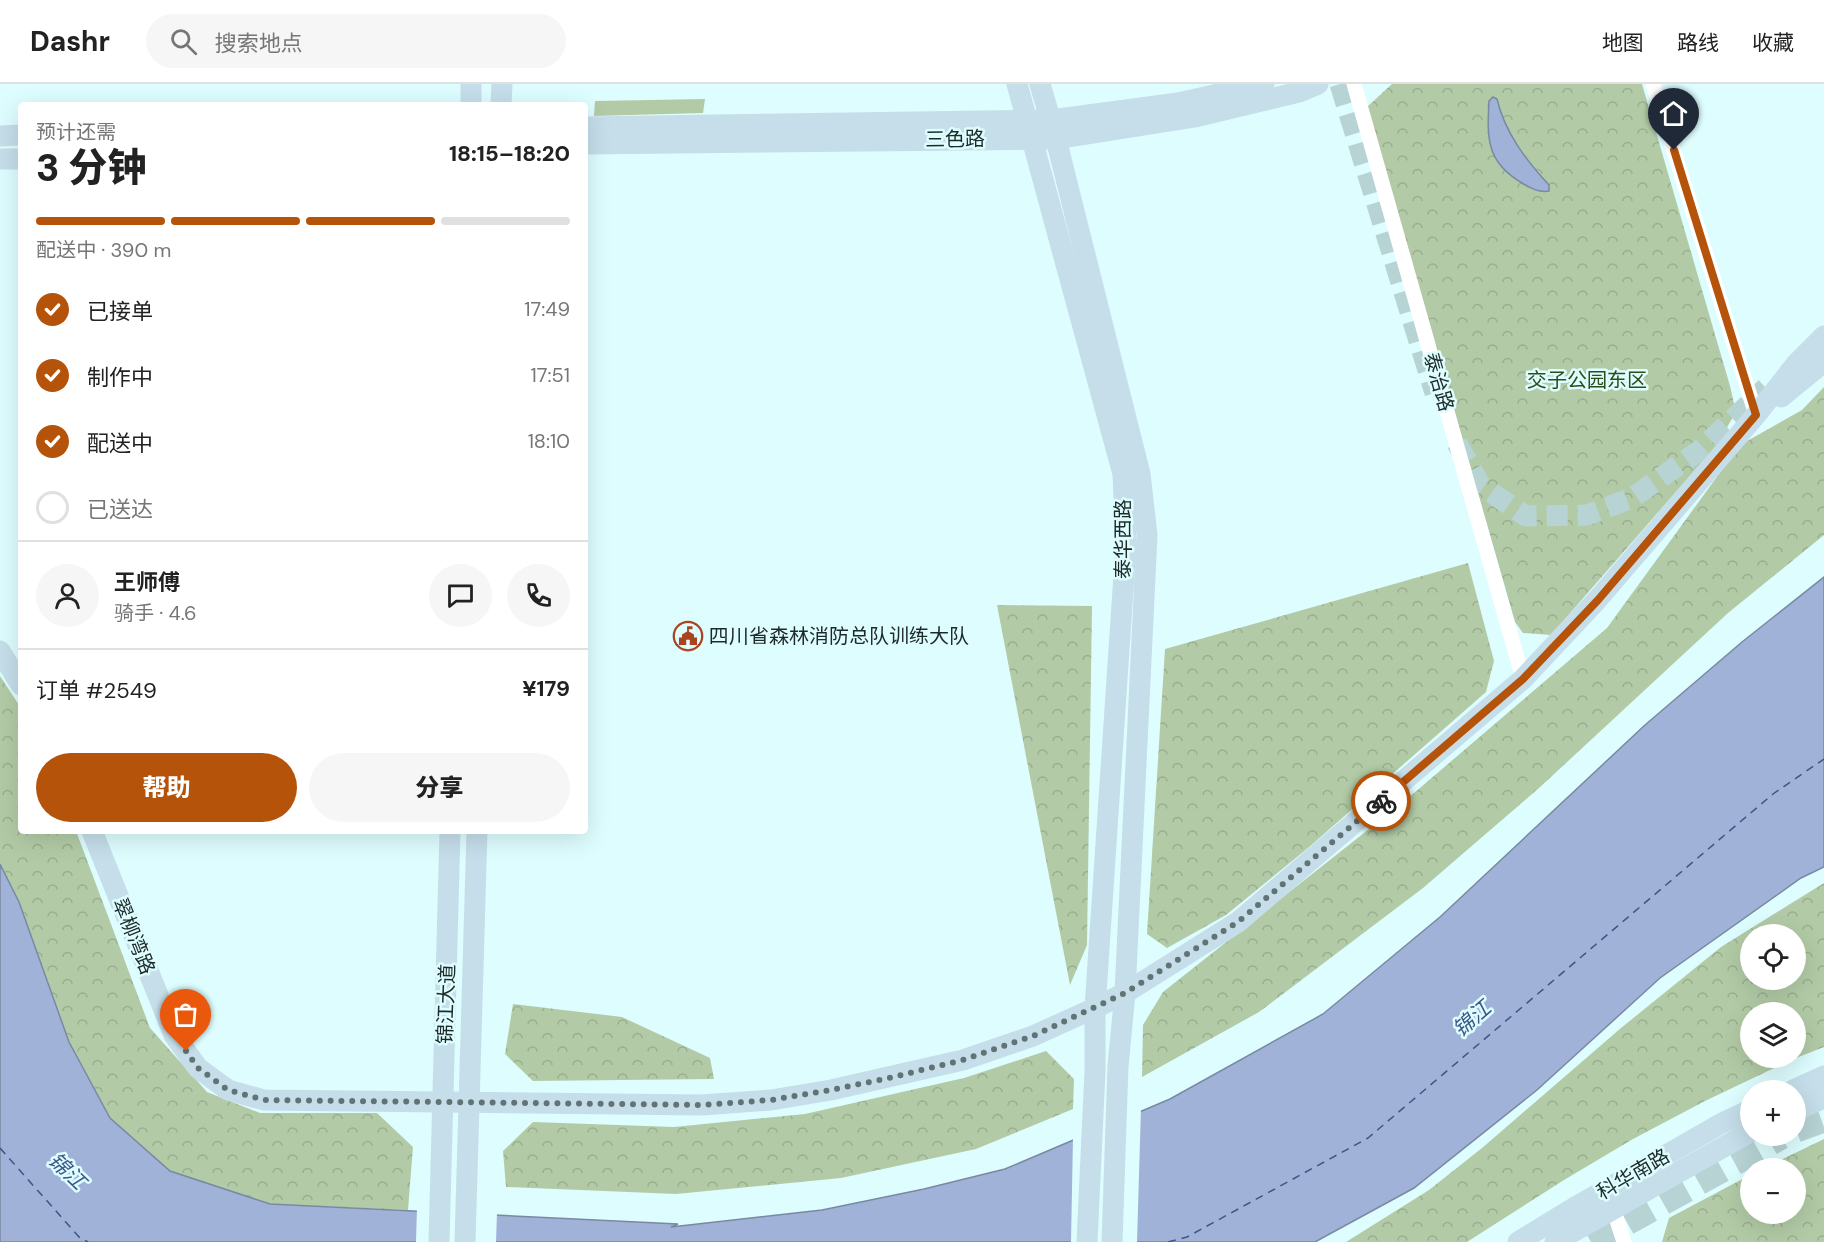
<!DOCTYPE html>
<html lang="zh">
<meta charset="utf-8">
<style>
:root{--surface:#fff;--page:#f6f6f6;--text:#222;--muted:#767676;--line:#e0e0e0;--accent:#b45309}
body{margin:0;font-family:"DM Sans","Noto Sans SC",sans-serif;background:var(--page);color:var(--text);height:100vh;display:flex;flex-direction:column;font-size:22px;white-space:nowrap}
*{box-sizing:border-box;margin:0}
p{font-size:20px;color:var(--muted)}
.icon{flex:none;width:33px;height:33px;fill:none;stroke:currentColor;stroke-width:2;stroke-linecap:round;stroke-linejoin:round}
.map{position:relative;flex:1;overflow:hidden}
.sheet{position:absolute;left:18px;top:18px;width:570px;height:732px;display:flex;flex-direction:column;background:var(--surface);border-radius:6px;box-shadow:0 6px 24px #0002}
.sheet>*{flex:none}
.buttons{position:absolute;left:1740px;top:840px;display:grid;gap:12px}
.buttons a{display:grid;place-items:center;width:66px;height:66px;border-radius:50%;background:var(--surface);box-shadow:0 6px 24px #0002;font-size:30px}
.pin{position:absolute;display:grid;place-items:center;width:51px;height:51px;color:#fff;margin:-62px -26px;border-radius:50% 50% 50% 0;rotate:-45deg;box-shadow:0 0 6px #0007}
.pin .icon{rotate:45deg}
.courier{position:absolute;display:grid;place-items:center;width:60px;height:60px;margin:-30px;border:4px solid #b45309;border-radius:50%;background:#fff;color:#222;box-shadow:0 2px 8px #0007}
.summary em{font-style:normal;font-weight:800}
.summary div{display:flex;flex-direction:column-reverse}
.summary{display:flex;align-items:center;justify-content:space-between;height:102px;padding:0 18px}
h1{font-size:39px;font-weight:800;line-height:45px}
.bar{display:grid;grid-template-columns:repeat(4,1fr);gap:9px 6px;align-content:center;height:72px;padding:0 18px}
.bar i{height:8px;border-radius:4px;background:var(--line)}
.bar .active{background:var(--accent)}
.bar p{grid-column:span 4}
.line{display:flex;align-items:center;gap:15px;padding:0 18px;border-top:2px solid var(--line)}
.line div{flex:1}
.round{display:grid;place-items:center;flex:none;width:63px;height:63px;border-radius:32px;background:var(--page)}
ol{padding:0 18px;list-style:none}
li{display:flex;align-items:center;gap:18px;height:66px}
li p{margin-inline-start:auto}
li .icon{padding:6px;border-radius:50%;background:var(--accent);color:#fff;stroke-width:4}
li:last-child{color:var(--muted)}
li i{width:33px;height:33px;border:3px solid var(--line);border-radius:50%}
.action{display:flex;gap:12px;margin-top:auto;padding:12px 18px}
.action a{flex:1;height:69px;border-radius:36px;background:var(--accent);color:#fff;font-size:24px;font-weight:800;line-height:69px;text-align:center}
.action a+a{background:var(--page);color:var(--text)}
header{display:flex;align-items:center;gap:36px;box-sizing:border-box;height:84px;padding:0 30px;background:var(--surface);border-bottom:2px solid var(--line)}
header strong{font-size:28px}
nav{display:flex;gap:33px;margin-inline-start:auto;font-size:21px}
.search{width:420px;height:54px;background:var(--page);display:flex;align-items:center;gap:15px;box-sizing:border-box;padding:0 21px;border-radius:33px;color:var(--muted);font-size:22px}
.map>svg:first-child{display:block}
</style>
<header>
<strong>Dashr</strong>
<div class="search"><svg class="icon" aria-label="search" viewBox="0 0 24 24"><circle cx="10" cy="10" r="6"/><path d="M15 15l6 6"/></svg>搜索地点</div>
<nav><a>地图</a><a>路线</a><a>收藏</a></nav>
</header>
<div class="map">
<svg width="1824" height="1158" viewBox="0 0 1824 1158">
<defs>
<pattern id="park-crowns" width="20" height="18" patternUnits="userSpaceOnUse" patternTransform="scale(1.5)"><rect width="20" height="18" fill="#b2cba6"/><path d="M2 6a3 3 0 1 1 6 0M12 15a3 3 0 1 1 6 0" fill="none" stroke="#99ae8f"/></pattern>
</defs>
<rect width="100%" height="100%" fill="#defdfe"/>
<polygon fill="#b2cba6" points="705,15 703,29 594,32 595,17"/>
<g fill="url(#park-crowns)" fill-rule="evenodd">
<polygon points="1392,0 1642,0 1730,302 1736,328 1716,362 1551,551 1523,549 1515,538 1367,23"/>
<polygon points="1824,303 1824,451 1728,529 1539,704 1423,804 1259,928 1142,993 1143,941 1163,908 1407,715 1607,544 1740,361 1802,326"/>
<polygon points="1468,479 1494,577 1486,608 1308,764 1226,831 1167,864 1147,850 1165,565"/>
<polygon points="997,521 1092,522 1087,861 1070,901"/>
<polygon points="0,592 21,624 21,747 76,747 150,944 207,1008 260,1029 377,1029 413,1063 408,1126 270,1120 170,1087 110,1034 69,958 19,818 0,780"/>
<path d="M 1824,799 L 1824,963 L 1791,976 L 1705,1017 L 1633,1055 L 1564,1096 L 1467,1158 L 1346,1158 L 1429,1106 L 1482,1064 L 1621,944 L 1721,863 ZM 1796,850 L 1796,896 L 1750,896 L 1750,850 ZM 1750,928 L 1796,928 L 1796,974 L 1750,974 Z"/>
<polygon points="513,920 622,933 710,974 714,995 533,997 505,970"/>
<polygon points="1046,967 1074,995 1073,1025 976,1065 841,1094 676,1110 506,1103 503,1067 533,1038 674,1043 805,1030 964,994"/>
<polygon points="1824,1055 1824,1158 1662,1158 1669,1134 1750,1091 1750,1130 1796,1130 1796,1084 1764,1084"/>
</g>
<g fill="#a0b2d7" stroke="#7989a3" stroke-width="1.5">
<path d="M 1493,13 L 1497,15 C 1505,49 1526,76 1549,101 L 1549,107 C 1539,109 1530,104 1522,99 C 1486,78 1487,54 1489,17 Z"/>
<polygon points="1824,493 1824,783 1801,794 1660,894 1537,1006 1414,1104 1315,1158 0,1158 0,780 19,818 69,958 110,1034 170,1087 270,1120 678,1140 671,1143 822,1126 924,1105 1005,1085 1170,1015 1323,930 1440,833 1645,641 1742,558"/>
</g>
<g fill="#defdfe">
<polygon points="1141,1024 1137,1158 1071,1158 1073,1053"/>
<polygon points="417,1124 497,1129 496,1158 416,1158"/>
</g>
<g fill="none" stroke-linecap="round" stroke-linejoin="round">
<g stroke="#3e5588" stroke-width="1.5" stroke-dasharray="8 6" stroke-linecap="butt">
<polyline points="0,1064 79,1153 88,1158"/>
<polyline points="1168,1158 1187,1153 1368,1054 1773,710 1824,675"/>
</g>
<g stroke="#b8d3d4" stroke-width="21" stroke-dasharray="21 10" stroke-linecap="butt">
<polyline points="1340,0 1435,309"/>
<polyline points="1457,359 1480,401 1526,432 1587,431 1632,414 1700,366 1766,304"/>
</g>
<g stroke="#b8d3d4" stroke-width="27" stroke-dasharray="27 14" stroke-linecap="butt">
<polyline points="1796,1045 1824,1035"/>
<polyline points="1591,1158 1781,1052"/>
</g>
<g stroke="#fff" stroke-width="15">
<polyline points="1354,0 1523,595"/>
<polyline points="1653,0 1756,331"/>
<polyline points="1613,1124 1624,1158"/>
</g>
<g stroke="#c5deea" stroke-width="21">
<polyline points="1017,0 1123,390 1126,461 1095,924 1095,987 1087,1158"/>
<polyline points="1040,0 1056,55 1140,390 1147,451 1125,909 1118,982 1112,1158"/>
<polyline points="471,21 471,0"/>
<polyline points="501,21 502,0"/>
<polyline points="585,43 1051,36 1178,19 1264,0"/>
<polyline points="0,52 21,51"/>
<polyline points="585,60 1056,55 1195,33 1299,8 1318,0"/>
<polyline points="0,75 21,75"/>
<polyline points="1781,313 1824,278"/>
<polyline points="0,567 21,601"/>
<polyline points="92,747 174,951 198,984 228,1006 264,1016 702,1021 771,1016 831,1006 963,976 1033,952 1095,924 1125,909 1238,838 1523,595 1597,516 1756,331 1796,280 1824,252"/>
<polyline points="1793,1006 1824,992"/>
<polyline points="1796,1026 1824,1014"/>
<polyline points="439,1158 450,747"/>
<polyline points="465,1158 477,747"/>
<polyline points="1518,1158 1577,1122 1722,1039 1750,1026"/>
<polyline points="1555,1158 1750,1048"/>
</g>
</g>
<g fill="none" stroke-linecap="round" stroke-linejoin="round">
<polyline stroke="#617374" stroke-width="6" stroke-dasharray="0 10.8" points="186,967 198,984 228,1006 264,1016 702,1021 771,1016 831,1006 889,994 963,976 1033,952 1125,909 1238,838 1381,717"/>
<polyline stroke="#b45309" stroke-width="8" points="1381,717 1523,595 1598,516 1756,331 1674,66"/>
</g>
<defs>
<g id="civic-ring" transform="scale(1.5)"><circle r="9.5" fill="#defdfe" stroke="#aa4320" stroke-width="1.5"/><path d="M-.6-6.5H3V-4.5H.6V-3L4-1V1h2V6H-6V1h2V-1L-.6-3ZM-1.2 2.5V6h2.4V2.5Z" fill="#aa4320"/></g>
</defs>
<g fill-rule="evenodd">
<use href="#civic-ring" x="688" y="552"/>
</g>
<g text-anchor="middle" stroke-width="5" stroke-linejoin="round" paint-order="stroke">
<g font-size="20" fill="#1e292a" stroke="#defdfe">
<text transform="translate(955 55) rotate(-1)" y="7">三色路</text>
<text transform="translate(1439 298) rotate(74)" y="7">泰治路</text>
<text transform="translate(1123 455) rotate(-90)" y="7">泰华西路</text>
<text transform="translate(134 852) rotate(68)" y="7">翠柳湾路</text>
<text transform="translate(446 920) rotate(-88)" y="7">锦江大道</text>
<text transform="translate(1633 1090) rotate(-30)" y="7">科华南路</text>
</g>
<g font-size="20" fill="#2d4e1a" stroke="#defdfe">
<text x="1587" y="303">交子公园东区</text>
</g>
<g font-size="20" fill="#1e292a" stroke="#defdfe" text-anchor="start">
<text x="709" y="559">四川省森林消防总队训练大队</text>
</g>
<g font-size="21" font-style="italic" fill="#3e5588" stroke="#defdfe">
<text transform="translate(1472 935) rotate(-41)" y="7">锦江</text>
<text transform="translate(67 1087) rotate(44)" y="7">锦江</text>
</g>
</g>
</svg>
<div class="buttons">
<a><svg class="icon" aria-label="locate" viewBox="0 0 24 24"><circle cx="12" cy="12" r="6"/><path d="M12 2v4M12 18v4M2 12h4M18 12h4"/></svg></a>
<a><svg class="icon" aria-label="layers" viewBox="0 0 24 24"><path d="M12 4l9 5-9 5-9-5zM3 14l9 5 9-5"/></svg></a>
<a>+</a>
<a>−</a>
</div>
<div class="pin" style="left:186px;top:967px;background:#ea580c"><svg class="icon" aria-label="bag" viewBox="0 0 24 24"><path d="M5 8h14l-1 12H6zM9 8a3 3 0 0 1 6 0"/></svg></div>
<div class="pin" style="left:1674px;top:66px;background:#1f2937"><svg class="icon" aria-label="home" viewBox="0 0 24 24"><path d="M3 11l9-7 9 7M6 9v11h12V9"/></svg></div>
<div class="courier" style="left:1381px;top:717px"><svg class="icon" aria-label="bike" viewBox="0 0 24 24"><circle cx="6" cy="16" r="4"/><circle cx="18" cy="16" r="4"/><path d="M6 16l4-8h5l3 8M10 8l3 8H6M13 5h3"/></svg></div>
<section class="sheet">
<div class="summary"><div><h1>3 分钟</h1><p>预计还需</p></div><em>18:15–18:20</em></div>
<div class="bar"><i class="active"></i><i class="active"></i><i class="active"></i><i></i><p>配送中 · 390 m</p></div>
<ol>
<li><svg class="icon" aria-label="check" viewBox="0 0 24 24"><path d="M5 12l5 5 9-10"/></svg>已接单<p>17:49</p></li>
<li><svg class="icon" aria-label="check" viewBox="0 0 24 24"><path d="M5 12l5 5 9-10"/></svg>制作中<p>17:51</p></li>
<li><svg class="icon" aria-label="check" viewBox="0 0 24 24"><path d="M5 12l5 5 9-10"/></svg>配送中<p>18:10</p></li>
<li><i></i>已送达</li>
</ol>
<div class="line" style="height:108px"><a class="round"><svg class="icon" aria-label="person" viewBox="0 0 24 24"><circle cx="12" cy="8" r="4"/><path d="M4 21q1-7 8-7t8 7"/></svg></a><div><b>王师傅</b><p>骑手 · 4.6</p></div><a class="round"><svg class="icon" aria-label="chat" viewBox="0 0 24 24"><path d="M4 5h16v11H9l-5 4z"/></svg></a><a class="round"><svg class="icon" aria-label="phone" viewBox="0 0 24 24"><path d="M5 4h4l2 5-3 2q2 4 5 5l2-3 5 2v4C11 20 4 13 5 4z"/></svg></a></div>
<div class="line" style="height:78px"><div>订单 #2549</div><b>¥179</b></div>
<div class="action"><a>帮助</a><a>分享</a></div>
</section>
</div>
